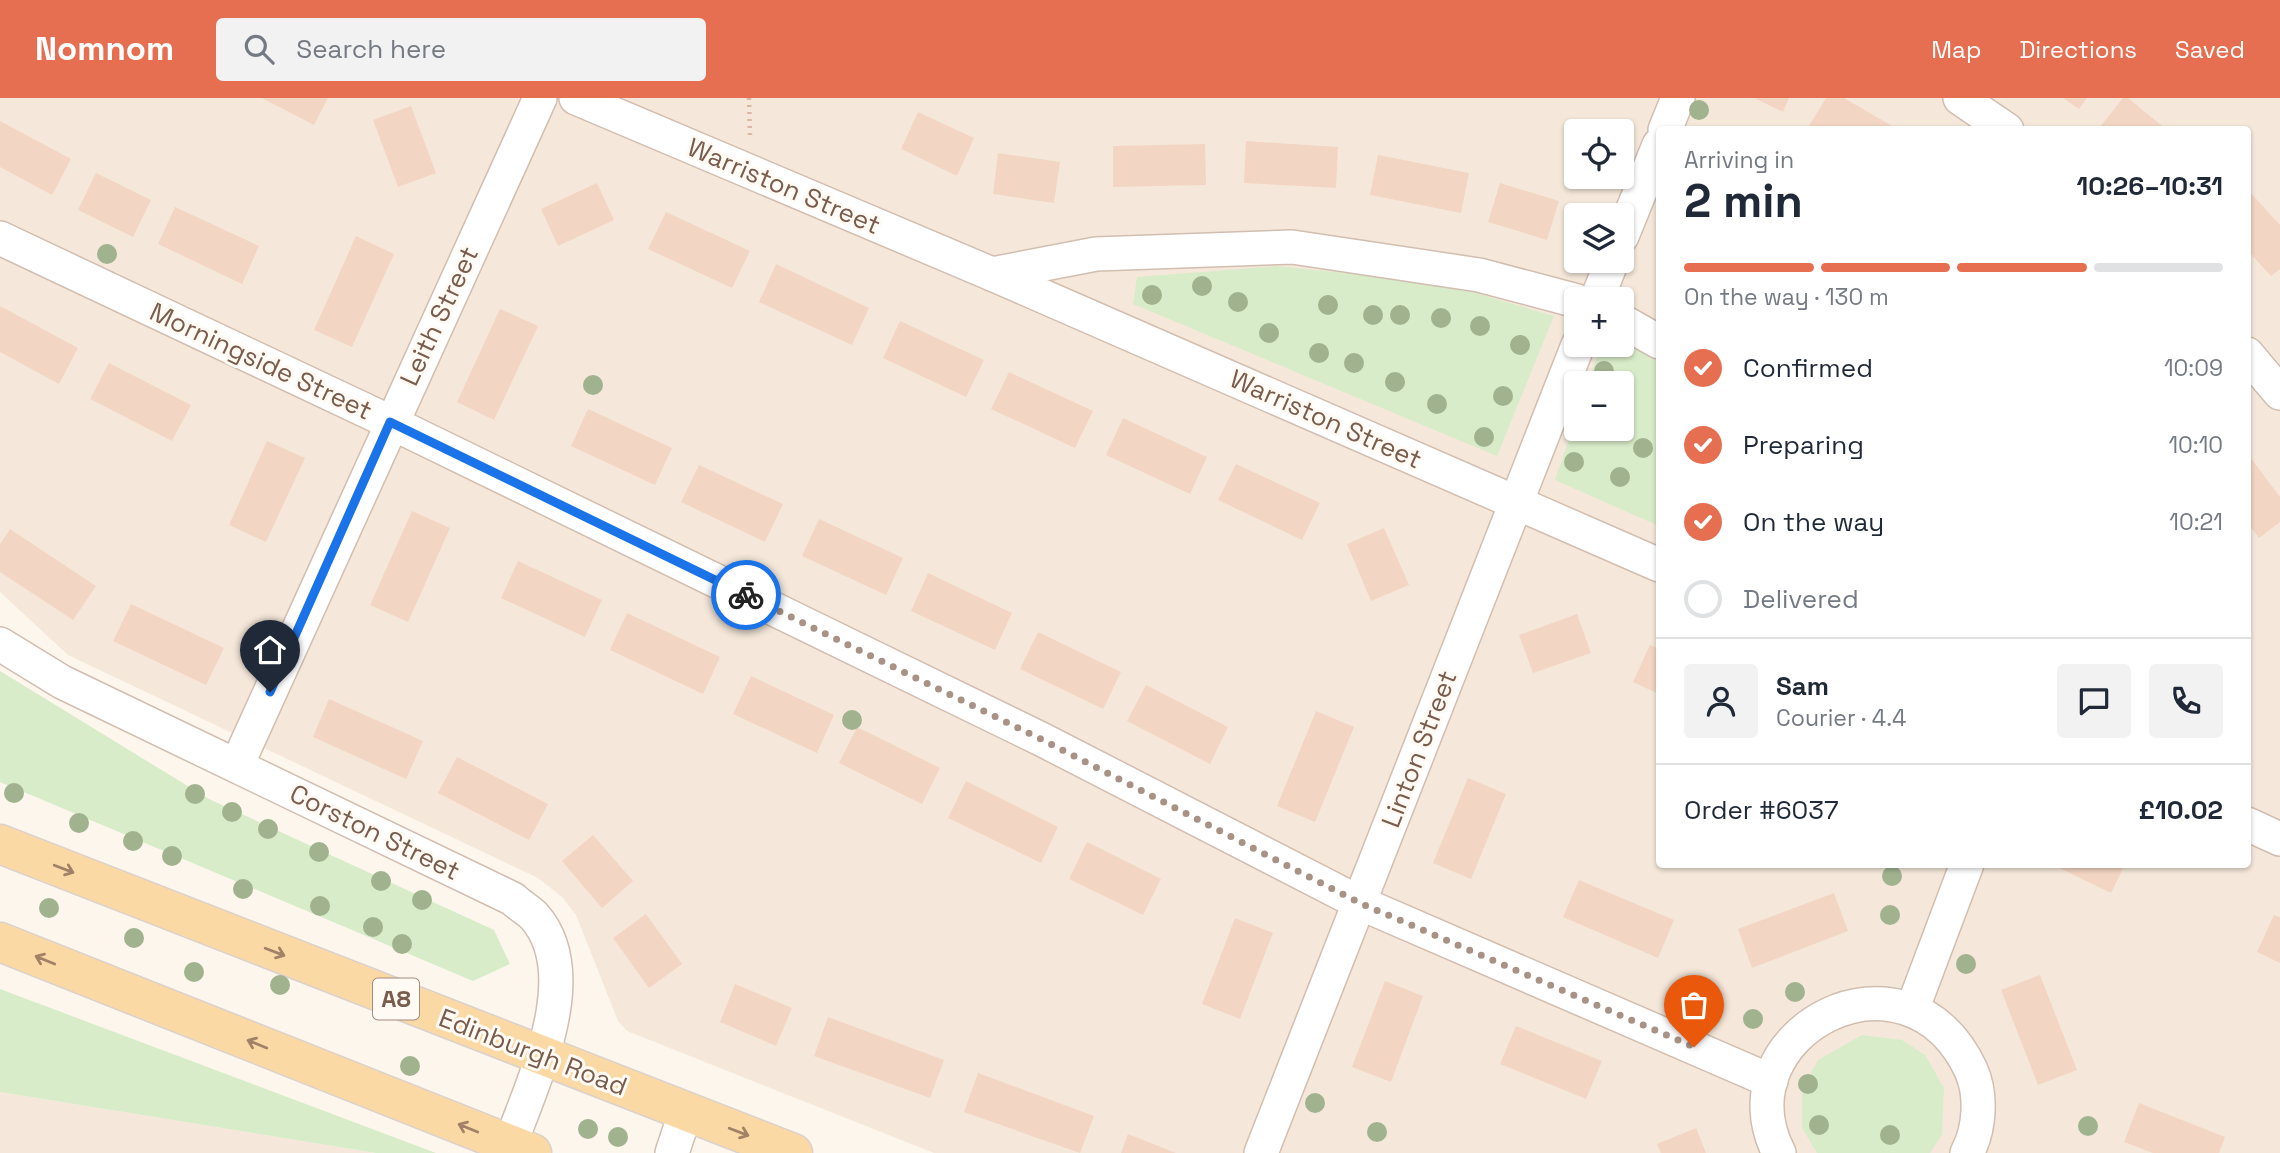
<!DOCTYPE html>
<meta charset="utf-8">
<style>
:root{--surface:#fff;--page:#f2f2f3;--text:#1f2937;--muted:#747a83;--line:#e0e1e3;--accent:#e76f51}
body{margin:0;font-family:"Space Grotesk",sans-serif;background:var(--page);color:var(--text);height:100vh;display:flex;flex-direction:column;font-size:26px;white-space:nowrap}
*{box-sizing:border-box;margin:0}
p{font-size:23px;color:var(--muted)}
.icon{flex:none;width:38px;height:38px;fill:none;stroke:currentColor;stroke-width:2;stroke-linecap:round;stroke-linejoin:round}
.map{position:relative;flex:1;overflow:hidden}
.details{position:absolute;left:1656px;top:28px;width:595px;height:742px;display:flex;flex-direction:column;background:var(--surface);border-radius:7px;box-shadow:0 2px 5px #0004}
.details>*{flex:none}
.controls{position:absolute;left:1564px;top:21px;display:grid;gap:14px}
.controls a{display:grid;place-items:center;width:70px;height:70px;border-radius:7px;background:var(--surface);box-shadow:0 2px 5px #0004;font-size:35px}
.pin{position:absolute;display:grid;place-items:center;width:60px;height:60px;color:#fff;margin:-72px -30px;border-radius:50% 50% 50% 0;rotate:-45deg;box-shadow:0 0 7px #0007}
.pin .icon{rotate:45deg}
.courier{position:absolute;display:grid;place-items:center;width:70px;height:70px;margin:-35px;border:5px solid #1a73e8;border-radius:50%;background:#fff;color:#222;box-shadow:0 2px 9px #0007}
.overview em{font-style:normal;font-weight:800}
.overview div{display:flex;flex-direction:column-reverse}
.overview{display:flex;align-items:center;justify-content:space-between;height:119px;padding:0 28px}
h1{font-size:46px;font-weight:800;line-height:52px}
.bar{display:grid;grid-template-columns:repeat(4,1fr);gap:10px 7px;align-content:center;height:84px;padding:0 28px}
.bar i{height:9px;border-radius:5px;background:var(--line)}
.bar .on{background:var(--accent)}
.bar p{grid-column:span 4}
.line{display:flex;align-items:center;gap:18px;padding:0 28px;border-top:2px solid var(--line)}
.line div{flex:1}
.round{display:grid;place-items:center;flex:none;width:74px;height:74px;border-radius:7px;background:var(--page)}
ol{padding:0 28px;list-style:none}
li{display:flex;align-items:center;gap:21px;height:77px}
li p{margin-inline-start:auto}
li .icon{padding:7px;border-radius:50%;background:var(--accent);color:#fff;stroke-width:4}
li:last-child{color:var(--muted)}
li i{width:38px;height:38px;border:4px solid var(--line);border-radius:50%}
header{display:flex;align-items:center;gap:42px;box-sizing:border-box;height:98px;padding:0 35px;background:var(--accent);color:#fff}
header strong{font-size:33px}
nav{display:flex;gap:38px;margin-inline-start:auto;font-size:24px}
.search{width:490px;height:63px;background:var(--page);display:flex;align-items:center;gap:18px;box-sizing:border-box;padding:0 24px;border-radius:7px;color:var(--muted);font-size:26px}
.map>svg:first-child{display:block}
</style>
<header>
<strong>Nomnom</strong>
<div class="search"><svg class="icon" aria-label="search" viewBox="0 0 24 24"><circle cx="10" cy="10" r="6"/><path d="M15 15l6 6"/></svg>Search here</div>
<nav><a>Map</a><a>Directions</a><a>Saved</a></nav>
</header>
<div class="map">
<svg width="2280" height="1055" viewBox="0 0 2280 1055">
<rect width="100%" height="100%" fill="#fdf6ec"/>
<g fill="#f5e8da" fill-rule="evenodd">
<path d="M 0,0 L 2280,0 L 2280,1055 L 934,1055 L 627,933 L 618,923 L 576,817 L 562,799 L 538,780 L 68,557 L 0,494 ZM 1659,32 L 2247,32 L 2247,766 L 1659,766 ZM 1577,33 L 1622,33 L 1622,79 L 1577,79 ZM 1577,117 L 1622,117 L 1622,163 L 1577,163 ZM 1577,201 L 1622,201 L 1622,247 L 1577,247 ZM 1577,285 L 1622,285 L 1622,331 L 1577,331 Z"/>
<polygon points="0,994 376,1055 0,1055"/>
</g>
<g fill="#d8ecc9">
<polygon points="1277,168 1441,185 1554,218 1497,358 1133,206 1137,179"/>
<polygon points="1622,242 1659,265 1659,428 1555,382 1577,318 1577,331 1622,331 1622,285 1588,285 1601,247 1622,247"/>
<polygon points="0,573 209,701 494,832 510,866 473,883 0,684"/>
<polygon points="0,891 436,1055 376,1055 0,994"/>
<polygon points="1862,937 1902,942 1925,957 1944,990 1942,1036 1930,1055 1817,1055 1802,1030 1802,991 1818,962"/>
</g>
<g fill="#f3d5c3">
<polygon points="262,0 328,0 314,27"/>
<polygon points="1754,0 1789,0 1783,14"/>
<polygon points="1826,0 1844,0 1899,32 1816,32 1809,28"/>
<polygon points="2063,0 2087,0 2079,11"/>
<polygon points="2123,0 2128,0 2167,32 2102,32 2099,30"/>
<polygon points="411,8 436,75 398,89 373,22"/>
<polygon points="918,14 974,40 957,78 901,51"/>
<polygon points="0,23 71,61 52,97 0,69"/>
<polygon points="1246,43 1338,49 1336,90 1244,85"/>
<polygon points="1205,46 1206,87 1113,89 1113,48"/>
<polygon points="998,55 1060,64 1054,105 993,96"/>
<polygon points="1378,57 1469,75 1461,115 1370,97"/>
<polygon points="96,75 151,102 133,139 78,112"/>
<polygon points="597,85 614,122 558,148 541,111"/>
<polygon points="1500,85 1559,103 1547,142 1488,124"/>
<polygon points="2247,91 2280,127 2280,171 2271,178 2247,152"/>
<polygon points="175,109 259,148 242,186 158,146"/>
<polygon points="666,114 750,153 732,190 648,151"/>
<polygon points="356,138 394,156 352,249 314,232"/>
<polygon points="776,166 869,210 852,247 759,204"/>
<polygon points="0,208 78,250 59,286 0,254"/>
<polygon points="500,211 538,228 494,322 457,304"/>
<polygon points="900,223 984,262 966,299 883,260"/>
<polygon points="109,265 191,307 172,343 90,301"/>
<polygon points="1009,274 1093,313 1075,350 991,311"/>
<polygon points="588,311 672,350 655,387 571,348"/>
<polygon points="1123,320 1207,359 1190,396 1106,357"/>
<polygon points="267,343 305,360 266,444 229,427"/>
<polygon points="2247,355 2280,399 2280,424 2259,440 2247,424"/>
<polygon points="1236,366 1320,405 1302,442 1218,402"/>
<polygon points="699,367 783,406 765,444 681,404"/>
<polygon points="412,413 450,430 408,524 370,507"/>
<polygon points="819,421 903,460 886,497 802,458"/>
<polygon points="1384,430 1409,487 1371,503 1347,446"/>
<polygon points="10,431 96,488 73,522 0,474 0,446"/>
<polygon points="518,463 602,502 585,539 501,500"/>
<polygon points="928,475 1012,515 995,552 911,513"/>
<polygon points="131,506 224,550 206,587 113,543"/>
<polygon points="627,515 720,559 703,596 610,552"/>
<polygon points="1577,516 1591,555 1533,575 1519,537"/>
<polygon points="1038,534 1121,574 1103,611 1020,571"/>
<polygon points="1650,547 1659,551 1659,596 1633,584"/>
<polygon points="751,578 834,617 817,655 733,616"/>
<polygon points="1146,587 1228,629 1210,666 1127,623"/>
<polygon points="329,601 423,643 406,681 313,639"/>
<polygon points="1316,613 1354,629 1315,724 1277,708"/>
<polygon points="857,629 940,670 922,706 839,665"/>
<polygon points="457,659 548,706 529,742 438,695"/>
<polygon points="1468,680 1506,696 1471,781 1433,765"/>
<polygon points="966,683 1058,729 1041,765 948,720"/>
<polygon points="593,737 633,783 602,810 562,763"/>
<polygon points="1087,744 1161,781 1143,817 1069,781"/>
<polygon points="2051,766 2125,766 2111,795"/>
<polygon points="1579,782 1674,822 1658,860 1563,819"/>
<polygon points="1834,795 1848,833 1752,870 1738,831"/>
<polygon points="646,816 682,866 649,890 613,840"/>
<polygon points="2274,817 2280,819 2280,865 2257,854"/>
<polygon points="1235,820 1273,835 1240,921 1202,906"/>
<polygon points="2040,877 2077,972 2038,987 2001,892"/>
<polygon points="1385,883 1423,898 1391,984 1352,969"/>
<polygon points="735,886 792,910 776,948 720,924"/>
<polygon points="828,919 944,962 930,1000 814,958"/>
<polygon points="1516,928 1602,963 1586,1001 1500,966"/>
<polygon points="978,975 1094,1018 1080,1055 964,1014"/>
<polygon points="2139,1005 2225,1039 2219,1055 2153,1055 2124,1044"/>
<polygon points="1696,1030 1706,1055 1661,1055 1657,1046"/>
<polygon points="1128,1036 1176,1055 1121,1055"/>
</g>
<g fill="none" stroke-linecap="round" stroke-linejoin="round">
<g stroke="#d1beb0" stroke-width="36">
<g id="street">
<polyline points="576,0 992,176 1659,467"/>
<polyline points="1960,0 2007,32"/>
<polyline points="1665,32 1678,0"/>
<polyline points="1622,138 1659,47"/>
<polyline points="0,140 390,324 1043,642 1360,805 1771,983"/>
<polyline points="992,176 1096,156 1292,149 1479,177 1577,203"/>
<polyline points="1597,201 1612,163"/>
<polyline points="1622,223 1659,244"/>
<polyline points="2247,256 2280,295"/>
<path d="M 0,546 L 62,584 L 513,801 C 519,807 528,812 534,818 C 586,876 532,985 510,1047"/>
<polyline points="237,667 540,0"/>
<polyline points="2247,726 2280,741"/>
<polyline points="1912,912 1967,766"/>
<polyline points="672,1055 686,1013"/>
<polyline points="1261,1055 1578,247"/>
<path d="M 1779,1055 C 1718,936 1906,834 1971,972 C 1982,997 1980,1031 1967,1055"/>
</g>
</g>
<g stroke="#dad1cd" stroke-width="41">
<g id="primary">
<polyline points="0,746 793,1055"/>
<polyline points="0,844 532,1055"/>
</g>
</g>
<polyline stroke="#d9b8a5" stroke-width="4.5" stroke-dasharray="2 5" stroke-linecap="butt" points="749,0 750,38"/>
<use href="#street" stroke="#fff" stroke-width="33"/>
<use href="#primary" stroke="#fbd9a5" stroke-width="38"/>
</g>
<g fill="#a0b28e">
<circle cx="1699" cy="12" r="10"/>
<circle cx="107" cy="156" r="10"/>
<circle cx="1202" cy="188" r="10"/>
<circle cx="1152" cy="197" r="10"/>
<circle cx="1238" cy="204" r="10"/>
<circle cx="1328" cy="207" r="10"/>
<circle cx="1373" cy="217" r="10"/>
<circle cx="1400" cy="217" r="10"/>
<circle cx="1441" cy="220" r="10"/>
<circle cx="1480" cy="228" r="10"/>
<circle cx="1269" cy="235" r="10"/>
<circle cx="1520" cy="247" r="10"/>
<circle cx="1319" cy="255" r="10"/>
<circle cx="1354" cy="265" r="10"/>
<circle cx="1604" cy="273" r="10"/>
<circle cx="1395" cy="284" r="10"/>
<circle cx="593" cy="287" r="10"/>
<circle cx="1503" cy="298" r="10"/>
<circle cx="1437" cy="306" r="10"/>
<circle cx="1484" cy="339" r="10"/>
<circle cx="1643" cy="350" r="10"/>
<circle cx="1574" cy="364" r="10"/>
<circle cx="1620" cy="379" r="10"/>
<circle cx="852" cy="622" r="10"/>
<circle cx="14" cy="695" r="10"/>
<circle cx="195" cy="696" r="10"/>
<circle cx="232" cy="714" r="10"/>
<circle cx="79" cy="725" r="10"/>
<circle cx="268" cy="731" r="10"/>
<circle cx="133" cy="743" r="10"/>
<circle cx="319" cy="754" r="10"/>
<circle cx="172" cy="758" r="10"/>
<circle cx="1892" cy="778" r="10"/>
<circle cx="381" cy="783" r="10"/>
<circle cx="243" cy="791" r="10"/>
<circle cx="422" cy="802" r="10"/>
<circle cx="320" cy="808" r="10"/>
<circle cx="49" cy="810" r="10"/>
<circle cx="1890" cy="817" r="10"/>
<circle cx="373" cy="829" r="10"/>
<circle cx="134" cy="840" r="10"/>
<circle cx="402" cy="846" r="10"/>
<circle cx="1966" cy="866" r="10"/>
<circle cx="194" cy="874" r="10"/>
<circle cx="280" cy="887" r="10"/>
<circle cx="1795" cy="894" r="10"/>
<circle cx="1753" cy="921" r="10"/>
<circle cx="410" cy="968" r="10"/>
<circle cx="1808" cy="986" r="10"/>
<circle cx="1315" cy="1005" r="10"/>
<circle cx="1819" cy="1027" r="10"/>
<circle cx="2088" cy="1028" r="10"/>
<circle cx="588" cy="1031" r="10"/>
<circle cx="1377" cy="1034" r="10"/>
<circle cx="1890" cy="1037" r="10"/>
<circle cx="618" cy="1039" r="10"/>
</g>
<defs><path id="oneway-shaft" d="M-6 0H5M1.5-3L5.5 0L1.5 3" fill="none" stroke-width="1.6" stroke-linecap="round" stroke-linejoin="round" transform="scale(1.75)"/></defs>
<g stroke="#a18267">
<use href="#oneway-shaft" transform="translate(64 771) rotate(21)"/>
<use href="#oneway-shaft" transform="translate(275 854) rotate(21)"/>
<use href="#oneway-shaft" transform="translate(45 862) rotate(-158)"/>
<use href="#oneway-shaft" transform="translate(257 946) rotate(-158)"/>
<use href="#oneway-shaft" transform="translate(468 1030) rotate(-158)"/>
<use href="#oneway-shaft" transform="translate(739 1034) rotate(21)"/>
</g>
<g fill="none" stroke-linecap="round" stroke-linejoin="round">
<polyline stroke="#a89285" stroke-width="7" stroke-dasharray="0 12.6" points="746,497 1043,642 1360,805 1694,949"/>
<polyline stroke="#1a73e8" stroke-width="9" points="270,594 390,324 746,497"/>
</g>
<g text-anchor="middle" stroke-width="6" stroke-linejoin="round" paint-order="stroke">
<rect fill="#fffaf3" stroke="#a28b7f" stroke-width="2" x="373" y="880.5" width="46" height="41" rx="5"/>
<g font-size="24" font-weight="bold" fill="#7a5c4d">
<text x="396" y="909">A8</text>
</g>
<g font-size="26" fill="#7a5c4d" stroke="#fffaf3">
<text transform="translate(784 88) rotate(23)" y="9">Warriston Street</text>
<text transform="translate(439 218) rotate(-65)" y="9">Leith Street</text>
<text transform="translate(261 263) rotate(25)" y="9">Morningside Street</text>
<text transform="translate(1326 321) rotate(24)" y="9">Warriston Street</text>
<text transform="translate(1419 651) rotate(-69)" y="9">Linton Street</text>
<text transform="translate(375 734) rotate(26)" y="9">Corston Street</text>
<text transform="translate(533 954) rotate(21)" y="9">Edinburgh Road</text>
</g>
</g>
</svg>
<div class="controls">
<a><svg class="icon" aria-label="locate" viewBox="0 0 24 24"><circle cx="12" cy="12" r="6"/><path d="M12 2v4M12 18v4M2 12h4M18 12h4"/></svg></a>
<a><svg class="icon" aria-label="layers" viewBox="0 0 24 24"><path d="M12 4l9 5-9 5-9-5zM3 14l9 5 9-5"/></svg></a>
<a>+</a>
<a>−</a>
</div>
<div class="pin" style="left:1694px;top:949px;background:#ea580c"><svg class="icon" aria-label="bag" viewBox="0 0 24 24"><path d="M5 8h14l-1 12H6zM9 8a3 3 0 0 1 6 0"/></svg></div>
<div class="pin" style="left:270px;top:594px;background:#1f2937"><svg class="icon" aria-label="home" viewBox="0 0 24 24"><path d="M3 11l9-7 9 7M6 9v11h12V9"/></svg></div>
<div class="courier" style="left:746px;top:497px"><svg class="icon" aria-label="bike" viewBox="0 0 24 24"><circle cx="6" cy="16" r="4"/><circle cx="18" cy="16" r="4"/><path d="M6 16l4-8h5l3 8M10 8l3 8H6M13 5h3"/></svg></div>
<section class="details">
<div class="overview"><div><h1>2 min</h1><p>Arriving in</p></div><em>10:26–10:31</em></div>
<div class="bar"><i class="on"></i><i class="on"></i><i class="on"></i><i></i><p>On the way · 130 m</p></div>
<ol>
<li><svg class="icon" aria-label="check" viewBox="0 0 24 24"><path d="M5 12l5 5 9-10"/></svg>Confirmed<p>10:09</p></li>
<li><svg class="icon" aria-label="check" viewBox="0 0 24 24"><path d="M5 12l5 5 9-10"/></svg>Preparing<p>10:10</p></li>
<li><svg class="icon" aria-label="check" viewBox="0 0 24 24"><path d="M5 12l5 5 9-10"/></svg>On the way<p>10:21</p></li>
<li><i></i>Delivered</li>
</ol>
<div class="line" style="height:126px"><a class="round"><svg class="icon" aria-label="person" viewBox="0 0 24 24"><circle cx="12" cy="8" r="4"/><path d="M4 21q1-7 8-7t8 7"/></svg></a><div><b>Sam</b><p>Courier · 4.4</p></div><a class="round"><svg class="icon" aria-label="chat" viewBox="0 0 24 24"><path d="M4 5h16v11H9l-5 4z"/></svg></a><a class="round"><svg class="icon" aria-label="phone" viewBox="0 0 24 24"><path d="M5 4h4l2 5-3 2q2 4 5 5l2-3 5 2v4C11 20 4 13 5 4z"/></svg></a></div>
<div class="line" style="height:91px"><div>Order #6037</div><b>£10.02</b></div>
</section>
</div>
